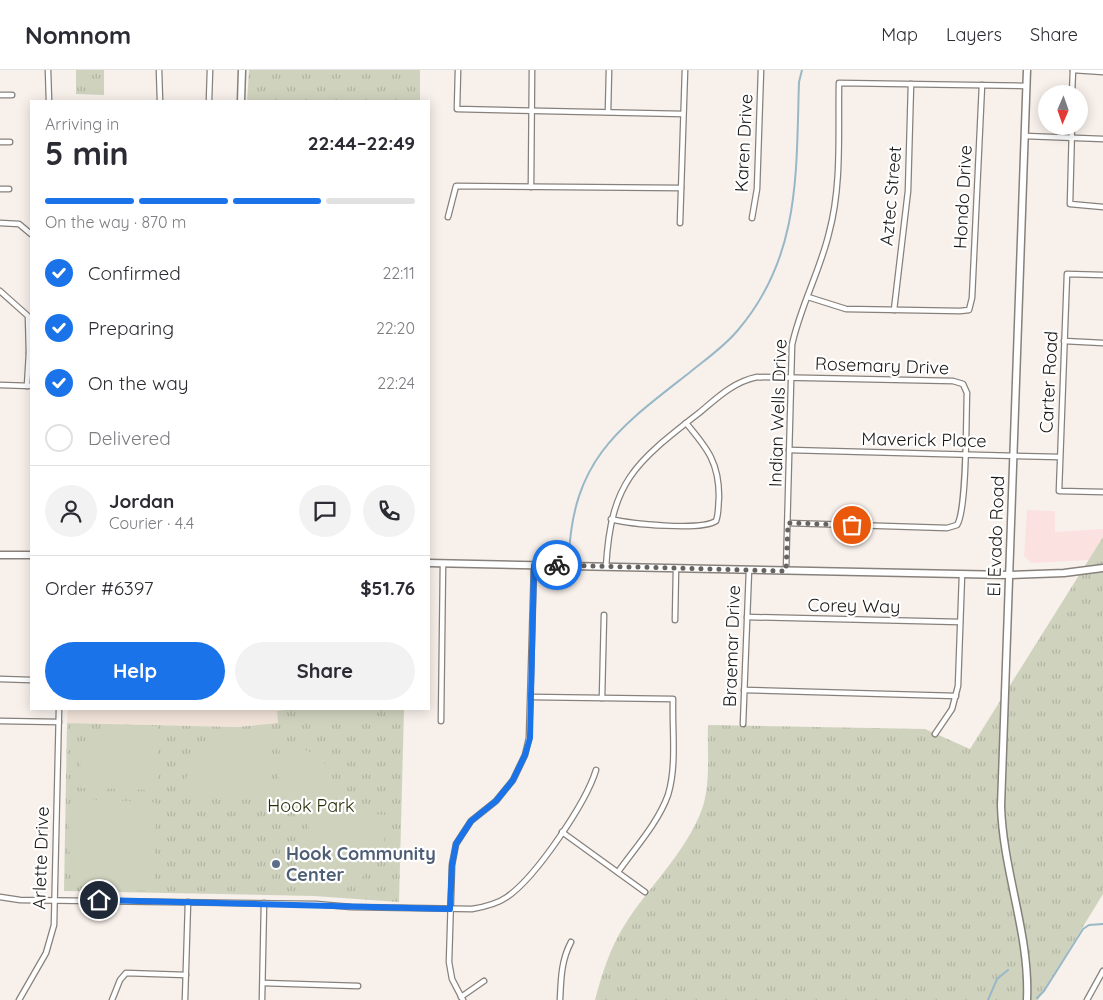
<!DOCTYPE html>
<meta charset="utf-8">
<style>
:root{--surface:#fff;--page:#f2f2f3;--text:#2b2b33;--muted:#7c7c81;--line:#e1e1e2;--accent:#1a73e8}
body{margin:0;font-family:Quicksand,sans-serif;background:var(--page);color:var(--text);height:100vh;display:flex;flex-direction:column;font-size:19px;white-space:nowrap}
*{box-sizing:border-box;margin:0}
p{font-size:16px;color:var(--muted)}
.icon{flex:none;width:28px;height:28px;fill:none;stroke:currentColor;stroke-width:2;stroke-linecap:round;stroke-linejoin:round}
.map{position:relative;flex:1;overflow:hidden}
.side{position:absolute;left:30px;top:30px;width:400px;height:610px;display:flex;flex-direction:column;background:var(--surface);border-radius:0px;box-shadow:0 2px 12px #0003}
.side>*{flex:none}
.needle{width:32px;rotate:182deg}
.buttons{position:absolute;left:1038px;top:15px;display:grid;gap:10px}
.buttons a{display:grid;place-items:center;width:50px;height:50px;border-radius:50%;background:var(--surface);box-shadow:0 2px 12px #0003;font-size:25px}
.pin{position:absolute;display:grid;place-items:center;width:42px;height:42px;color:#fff;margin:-21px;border:2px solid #fff;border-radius:50%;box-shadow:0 1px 5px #0007}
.courier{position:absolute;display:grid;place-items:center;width:50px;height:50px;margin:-25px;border:4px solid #1a73e8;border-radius:50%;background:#fff;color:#222;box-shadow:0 1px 6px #0007}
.headline em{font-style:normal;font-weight:700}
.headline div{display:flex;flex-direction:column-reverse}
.headline{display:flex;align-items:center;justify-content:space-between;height:85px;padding:0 15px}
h1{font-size:32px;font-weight:700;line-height:38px}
.bar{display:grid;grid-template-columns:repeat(4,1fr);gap:8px 5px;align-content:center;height:60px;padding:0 15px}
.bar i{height:6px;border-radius:4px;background:var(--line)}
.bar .current{background:var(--accent)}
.bar p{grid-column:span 4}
.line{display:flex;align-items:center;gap:12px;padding:0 15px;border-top:1px solid var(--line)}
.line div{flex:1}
.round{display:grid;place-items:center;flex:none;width:52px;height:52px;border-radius:26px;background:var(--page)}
ol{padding:0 15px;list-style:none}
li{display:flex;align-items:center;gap:15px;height:55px}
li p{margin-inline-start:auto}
li .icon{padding:5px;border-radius:50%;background:var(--accent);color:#fff;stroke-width:4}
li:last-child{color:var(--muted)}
li i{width:28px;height:28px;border:2px solid var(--line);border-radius:50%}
.primary-button{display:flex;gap:10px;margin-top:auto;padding:10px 15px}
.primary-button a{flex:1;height:58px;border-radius:30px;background:var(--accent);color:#fff;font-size:20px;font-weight:700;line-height:58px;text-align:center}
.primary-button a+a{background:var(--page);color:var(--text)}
header{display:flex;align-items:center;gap:30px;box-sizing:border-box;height:70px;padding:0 25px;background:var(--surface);border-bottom:1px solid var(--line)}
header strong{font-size:24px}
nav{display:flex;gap:28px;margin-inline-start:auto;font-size:18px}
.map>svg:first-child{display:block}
</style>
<header>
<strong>Nomnom</strong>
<nav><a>Map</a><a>Layers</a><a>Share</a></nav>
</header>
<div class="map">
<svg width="1103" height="930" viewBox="0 0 1103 930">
<defs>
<pattern id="grass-tufts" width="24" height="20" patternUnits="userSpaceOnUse" patternTransform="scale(1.25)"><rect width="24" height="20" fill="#cfd3be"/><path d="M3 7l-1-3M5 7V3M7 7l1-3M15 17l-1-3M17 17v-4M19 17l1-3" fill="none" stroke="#b1b4a2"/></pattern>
</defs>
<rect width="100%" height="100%" fill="#f8f0eb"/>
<polygon fill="#fce1e1" points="1027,440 1055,441 1055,462 1103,459 1103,467 1089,490 1032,493 1024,486"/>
<polygon fill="#f1e3d8" points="68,639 294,639 277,641 278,653 237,657 67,653"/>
<g fill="url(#grass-tufts)">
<polygon points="76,0 104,0 104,25 76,24"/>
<polygon points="249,0 420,0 420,31 247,31"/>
<path d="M 1103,467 L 1103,824 L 1038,930 L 595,930 C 602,904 610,878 624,856 C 648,817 686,783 702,739 C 711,714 707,681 708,655 L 925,659 L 970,679 Z"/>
<polygon points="294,639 404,639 399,832 314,826 64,821 67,653 237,657 278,653 277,641"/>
</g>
<g fill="#cfd3be">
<polygon points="312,639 364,639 365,646 314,652"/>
<path d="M 117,655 L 157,656 L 157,716 L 153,720 L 81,718 C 71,689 94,668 117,655 Z"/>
<polygon points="254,659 265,660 267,724 261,730 187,728 186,708 197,683 210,670 228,660"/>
<path d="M 280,675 C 317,678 335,692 336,732 L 283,731 L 278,726 Z"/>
<path d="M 71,729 L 153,732 L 156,736 L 154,820 C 138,820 111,823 96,818 C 59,807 70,758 71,729 Z"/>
<path d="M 314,741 L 388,745 C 385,796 359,824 307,822 L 309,745 Z"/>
</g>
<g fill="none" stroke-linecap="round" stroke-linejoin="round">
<g stroke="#98b8c7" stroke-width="2">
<path d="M 569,484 C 574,388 620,357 689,303 C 706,289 724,277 738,260 C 801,186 796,102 799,12 L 802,0"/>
<polyline points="1037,928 1044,921 1083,859 1089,855 1103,854"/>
<polyline points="988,930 997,909 1008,900"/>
</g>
<g stroke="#87817c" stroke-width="7">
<g id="street">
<polyline points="48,0 49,31"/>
<polyline points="159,0 160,31"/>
<polyline points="458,0 457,39 683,44"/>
<polyline points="1073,0 1103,2"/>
<polyline points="1072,24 1073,0"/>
<polyline points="0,25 12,25"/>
<polyline points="209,31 210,0"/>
<polyline points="608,42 609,0"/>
<polyline points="1072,56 1070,134 1103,137"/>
<polyline points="1025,66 1103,69"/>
<polyline points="0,72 10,72"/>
<polyline points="531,117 532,0"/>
<polyline points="0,119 9,119"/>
<polyline points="448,147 456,116 681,118"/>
<polyline points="752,148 757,119 761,0"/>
<polyline points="0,153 19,154 31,164"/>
<polyline points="680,153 685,0"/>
<polyline points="1103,205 1067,204 1059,421 1103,422"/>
<polyline points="0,221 28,246 29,283"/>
<polyline points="808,227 846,239 960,241 969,240 972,228 982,15"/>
<polyline points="894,240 908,121 911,14"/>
<polyline points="1064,271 1103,273"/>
<polyline points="0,315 31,316"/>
<polyline points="27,316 29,283 31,283"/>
<polyline points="789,380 1059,387"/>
<path d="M 611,449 C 630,454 701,461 716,451 C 719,443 718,435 719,427 C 719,393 708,379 686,353"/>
<path d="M 606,497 C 611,411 635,393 699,343 C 717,328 733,312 757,307 L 953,311 L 963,314 L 967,323 C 966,345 967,441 957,455 L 947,458 L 788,453"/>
<path d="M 786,501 L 792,275 C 800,237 820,201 829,163 C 842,115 838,63 839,13 L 1027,16"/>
<polyline points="747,547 960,552"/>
<polyline points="675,550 676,498"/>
<polyline points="0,609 31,610"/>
<polyline points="744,620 956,626"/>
<path d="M 532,627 L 673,629 C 672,660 677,696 668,725 C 658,753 635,778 618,802"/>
<polyline points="602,628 604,545"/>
<polyline points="0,651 59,652"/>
<polyline points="441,651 443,493"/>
<polyline points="743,654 749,500"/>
<polyline points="935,664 952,639 958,616 962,505"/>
<polyline points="562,762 645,822"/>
<path d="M 0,827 L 20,830 L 316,834 L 351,837 L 472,839 C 484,837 497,834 507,827 C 536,807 586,733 596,700"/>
<polyline points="263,913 358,916"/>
<polyline points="461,927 484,911"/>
<polyline points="19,930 46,883 54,855 59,639"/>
<polyline points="112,930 120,910 126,903 186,905"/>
<polyline points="185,930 188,832"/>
<polyline points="262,930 264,833"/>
<polyline points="463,930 452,909 449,892 452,795 456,774 471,751 496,731 513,710 525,685 529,668 534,495"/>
<path d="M 560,930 C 561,909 561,891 571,872"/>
<polyline points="1087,930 1103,901"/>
</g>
</g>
<g stroke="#87817c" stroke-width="9">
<g id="secondary">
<polyline points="241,31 242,0"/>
<polyline points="0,485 31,485"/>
<polyline points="429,493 1009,505 1064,503 1103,498"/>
<path d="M 1027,930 C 1030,864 1003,802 1001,736 L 1027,0"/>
</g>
</g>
<use href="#street" stroke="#fff" stroke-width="4.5"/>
<use href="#secondary" stroke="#fff" stroke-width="6"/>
</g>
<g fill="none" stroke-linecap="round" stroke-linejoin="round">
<polyline stroke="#676360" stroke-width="5" stroke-dasharray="0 9" points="557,495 786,501 788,453 852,455"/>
<polyline stroke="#1a73e8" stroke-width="6" points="99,830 450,839 452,795 456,774 471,751 496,731 513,710 525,685 530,668 534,495 557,495"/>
</g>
<circle fill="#5c6f8a" stroke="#fff" stroke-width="2" cx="276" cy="794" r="5"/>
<g text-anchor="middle" stroke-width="4.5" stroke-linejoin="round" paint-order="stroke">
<g font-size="18" fill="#191715" stroke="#fff">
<text transform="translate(744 73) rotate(-87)" y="6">Karen Drive</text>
<text transform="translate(891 126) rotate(-85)" y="6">Aztec Street</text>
<text transform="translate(963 127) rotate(-87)" y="6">Hondo Drive</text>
<text transform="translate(882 296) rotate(2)" y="6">Rosemary Drive</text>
<text transform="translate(1049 312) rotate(-87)" y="6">Carter Road</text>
<text transform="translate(778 343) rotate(-88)" y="6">Indian Wells Drive</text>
<text transform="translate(924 370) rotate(1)" y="6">Maverick Place</text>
<text transform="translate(996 466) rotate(-88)" y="6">El Evado Road</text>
<text transform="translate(854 536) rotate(1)" y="6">Corey Way</text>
<text transform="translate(732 576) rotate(-88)" y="6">Braemar Drive</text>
<text transform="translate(41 788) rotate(-88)" y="6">Arlette Drive</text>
</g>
<g font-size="18" fill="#2b2e09" stroke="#fff">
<text x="311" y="742">Hook Park</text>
</g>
<g font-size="18" font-weight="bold" fill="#4e5e75" stroke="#fff" text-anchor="start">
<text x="286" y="790">Hook Community<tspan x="286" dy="21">Center</tspan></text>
</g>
</g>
</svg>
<div class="buttons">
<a><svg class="needle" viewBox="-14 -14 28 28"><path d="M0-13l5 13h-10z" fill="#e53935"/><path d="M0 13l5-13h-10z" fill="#7c7c81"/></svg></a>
</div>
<div class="pin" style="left:852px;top:455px;background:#ea580c"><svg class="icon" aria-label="bag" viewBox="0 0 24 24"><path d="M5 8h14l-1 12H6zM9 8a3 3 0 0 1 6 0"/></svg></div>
<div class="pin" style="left:99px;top:830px;background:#1f2937"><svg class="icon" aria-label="home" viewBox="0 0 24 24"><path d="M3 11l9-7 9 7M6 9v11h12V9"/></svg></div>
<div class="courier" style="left:557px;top:495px"><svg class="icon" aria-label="bike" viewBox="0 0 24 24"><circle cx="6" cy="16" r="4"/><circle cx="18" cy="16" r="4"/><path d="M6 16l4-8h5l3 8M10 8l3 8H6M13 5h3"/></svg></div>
<section class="side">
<div class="headline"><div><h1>5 min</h1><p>Arriving in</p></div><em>22:44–22:49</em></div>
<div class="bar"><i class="current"></i><i class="current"></i><i class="current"></i><i></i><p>On the way · 870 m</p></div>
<ol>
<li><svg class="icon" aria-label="check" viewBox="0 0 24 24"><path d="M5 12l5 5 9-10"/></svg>Confirmed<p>22:11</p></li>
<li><svg class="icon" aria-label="check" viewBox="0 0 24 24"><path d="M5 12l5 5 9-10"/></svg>Preparing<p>22:20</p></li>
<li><svg class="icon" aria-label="check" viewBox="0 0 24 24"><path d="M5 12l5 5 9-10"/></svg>On the way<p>22:24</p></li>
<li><i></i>Delivered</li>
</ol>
<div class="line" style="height:90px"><a class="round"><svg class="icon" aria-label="person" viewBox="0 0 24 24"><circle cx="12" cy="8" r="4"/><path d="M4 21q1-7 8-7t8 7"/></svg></a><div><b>Jordan</b><p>Courier · 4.4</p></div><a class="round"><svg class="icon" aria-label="chat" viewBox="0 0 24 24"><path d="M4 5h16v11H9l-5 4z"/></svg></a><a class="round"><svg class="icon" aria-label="phone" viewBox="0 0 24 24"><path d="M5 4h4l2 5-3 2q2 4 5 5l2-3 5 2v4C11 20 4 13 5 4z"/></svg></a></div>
<div class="line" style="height:65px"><div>Order #6397</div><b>$51.76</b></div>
<div class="primary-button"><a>Help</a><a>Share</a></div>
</section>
</div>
